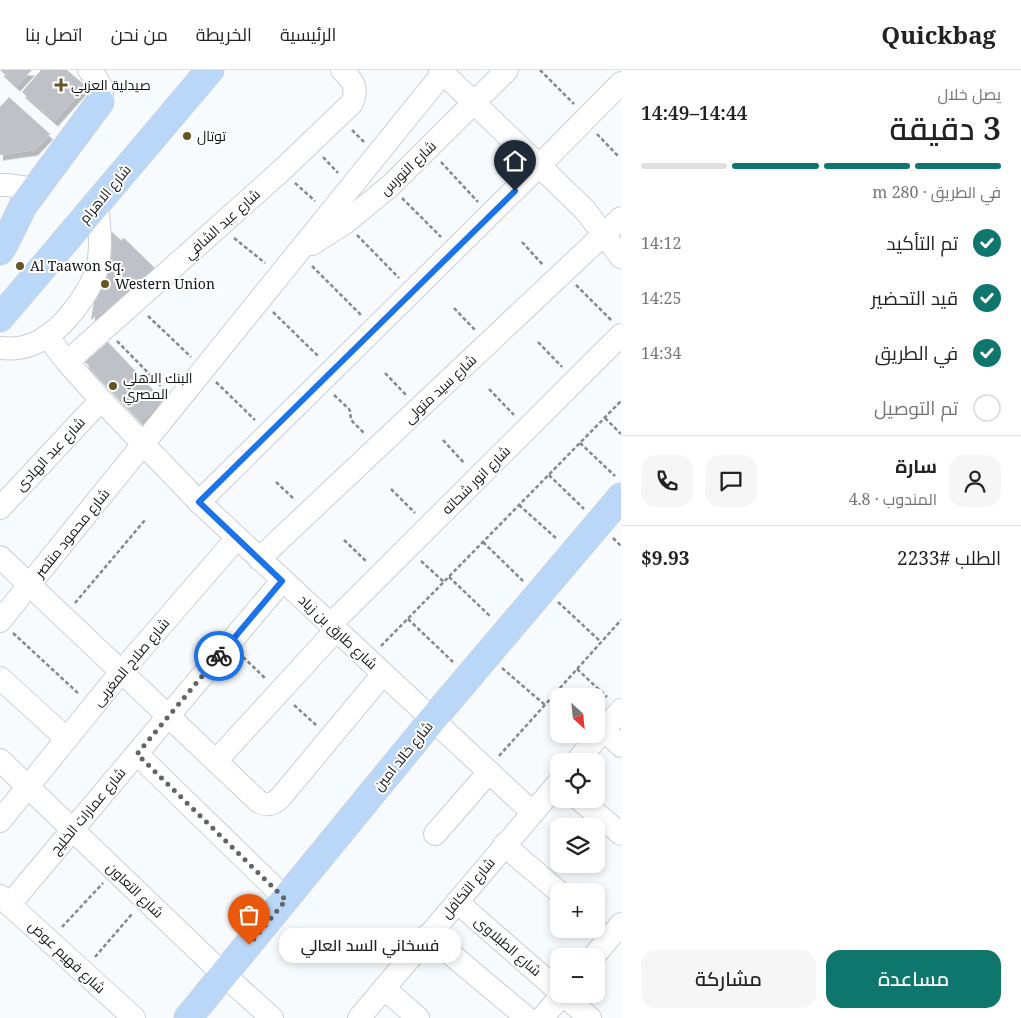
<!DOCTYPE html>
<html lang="ar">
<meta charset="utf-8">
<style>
:root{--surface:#fff;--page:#f6f6f6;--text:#222;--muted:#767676;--line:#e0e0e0;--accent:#0f766e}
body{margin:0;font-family:"Noto Serif",Cairo,serif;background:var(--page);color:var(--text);direction:rtl;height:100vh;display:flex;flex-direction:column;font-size:19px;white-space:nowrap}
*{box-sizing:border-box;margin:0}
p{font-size:16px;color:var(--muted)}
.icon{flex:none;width:28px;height:28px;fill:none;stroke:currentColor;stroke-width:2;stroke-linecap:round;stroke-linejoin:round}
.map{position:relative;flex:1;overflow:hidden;direction:ltr}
.panel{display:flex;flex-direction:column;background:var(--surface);width:400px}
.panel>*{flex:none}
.needle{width:32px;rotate:153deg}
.buttons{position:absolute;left:550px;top:618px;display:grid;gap:10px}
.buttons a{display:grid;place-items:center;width:55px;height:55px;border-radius:10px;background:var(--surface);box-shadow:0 2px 8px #0003;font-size:25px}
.pin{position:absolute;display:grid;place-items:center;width:42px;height:42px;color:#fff;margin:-51px -21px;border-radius:50% 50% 50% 0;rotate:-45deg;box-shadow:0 0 5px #0007}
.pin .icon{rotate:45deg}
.courier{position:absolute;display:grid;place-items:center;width:50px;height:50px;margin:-25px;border:4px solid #1a73e8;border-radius:50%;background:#fff;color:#222;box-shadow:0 1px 6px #0007}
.bubble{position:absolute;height:35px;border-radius:15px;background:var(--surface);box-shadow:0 2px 8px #0003;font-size:16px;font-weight:600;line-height:35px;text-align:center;direction:rtl}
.head em{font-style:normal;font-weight:600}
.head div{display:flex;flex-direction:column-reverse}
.head{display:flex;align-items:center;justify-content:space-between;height:85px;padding:0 20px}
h1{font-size:32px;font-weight:600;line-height:38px}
.bar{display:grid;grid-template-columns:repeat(4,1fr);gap:8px 5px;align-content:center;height:60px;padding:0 20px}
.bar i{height:6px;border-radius:4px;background:var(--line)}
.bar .on{background:var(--accent)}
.bar p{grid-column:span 4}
.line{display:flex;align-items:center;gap:12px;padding:0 20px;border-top:1px solid var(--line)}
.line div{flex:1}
.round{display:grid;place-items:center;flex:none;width:52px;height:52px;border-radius:15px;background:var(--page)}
ol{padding:0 20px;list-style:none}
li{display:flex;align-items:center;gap:15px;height:55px}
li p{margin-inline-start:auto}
li .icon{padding:5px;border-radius:50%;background:var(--accent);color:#fff;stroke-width:4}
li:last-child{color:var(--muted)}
li i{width:28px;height:28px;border:2px solid var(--line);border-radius:50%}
.button{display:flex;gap:10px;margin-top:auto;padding:10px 20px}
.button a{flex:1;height:58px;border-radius:15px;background:var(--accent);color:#fff;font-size:20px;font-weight:600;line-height:58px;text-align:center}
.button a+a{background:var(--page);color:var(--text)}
header{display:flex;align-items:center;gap:30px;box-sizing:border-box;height:70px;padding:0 25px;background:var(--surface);border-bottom:1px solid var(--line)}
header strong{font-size:24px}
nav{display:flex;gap:28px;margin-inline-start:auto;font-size:18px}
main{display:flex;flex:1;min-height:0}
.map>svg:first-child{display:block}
</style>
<header>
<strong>Quickbag</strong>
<nav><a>الرئيسية</a><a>الخريطة</a><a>من نحن</a><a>اتصل بنا</a></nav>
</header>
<main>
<section class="panel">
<div class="head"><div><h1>3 دقيقة</h1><p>يصل خلال</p></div><em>14:44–14:49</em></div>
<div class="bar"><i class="on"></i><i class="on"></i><i class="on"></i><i></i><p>في الطريق · 280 m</p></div>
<ol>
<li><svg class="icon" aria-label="check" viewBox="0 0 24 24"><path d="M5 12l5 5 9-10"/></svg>تم التأكيد<p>14:12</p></li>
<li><svg class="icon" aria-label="check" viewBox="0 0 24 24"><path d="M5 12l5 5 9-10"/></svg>قيد التحضير<p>14:25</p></li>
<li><svg class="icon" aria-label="check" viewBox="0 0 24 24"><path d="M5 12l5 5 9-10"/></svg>في الطريق<p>14:34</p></li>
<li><i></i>تم التوصيل</li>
</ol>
<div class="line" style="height:90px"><a class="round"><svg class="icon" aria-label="person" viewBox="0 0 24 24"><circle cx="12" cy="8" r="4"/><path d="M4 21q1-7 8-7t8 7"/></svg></a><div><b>سارة</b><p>المندوب · 4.8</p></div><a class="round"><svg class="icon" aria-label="chat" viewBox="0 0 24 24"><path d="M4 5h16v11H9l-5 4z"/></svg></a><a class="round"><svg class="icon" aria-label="phone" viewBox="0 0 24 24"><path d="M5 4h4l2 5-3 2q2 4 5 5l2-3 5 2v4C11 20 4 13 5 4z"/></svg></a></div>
<div class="line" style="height:65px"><div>الطلب #2233</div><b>$9.93</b></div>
<div class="button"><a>مساعدة</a><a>مشاركة</a></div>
</section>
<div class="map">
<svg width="621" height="948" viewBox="0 0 621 948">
<defs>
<filter id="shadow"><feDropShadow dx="3" dy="5.5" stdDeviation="0" flood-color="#0004"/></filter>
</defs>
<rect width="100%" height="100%" fill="#f8fbfe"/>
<g fill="#bec2c8" filter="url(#shadow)">
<polygon points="0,0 32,0 17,16"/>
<polygon points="41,0 67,0 86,16 55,51 22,22"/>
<polygon points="9,27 50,64 35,80 0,85 0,37"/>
<polygon points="112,162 121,170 124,168 159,202 112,246 106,239 91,250 105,165"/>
<polygon points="108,272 163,330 141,351 85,292"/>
</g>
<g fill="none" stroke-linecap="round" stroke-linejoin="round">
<g stroke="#cbcfd4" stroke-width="24">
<g id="minor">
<path d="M 89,0 C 98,10 106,18 100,32"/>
<polyline points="440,0 585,140 621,187"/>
<polyline points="0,115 7,115 36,119"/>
<polyline points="312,174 345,153 390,116 507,0"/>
<polyline points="47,266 67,292 101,330 199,432 532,742"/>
<path d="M 0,278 C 11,279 20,279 30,275 C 59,266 91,223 98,195 C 102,174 99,154 97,133"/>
<path d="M 67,292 L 282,100 L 352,33 C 358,18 354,12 342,0"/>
<polyline points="199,432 539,96 621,13"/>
<polyline points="0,438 101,330"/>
<path d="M 0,487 L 258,731 C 266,736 273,735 280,728 L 383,604"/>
<polyline points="259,489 621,148"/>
<polyline points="0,551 443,3"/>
<polyline points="330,555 621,265"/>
<polyline points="0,608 67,669"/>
<polyline points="604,660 621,676"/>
<polyline points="137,684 286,829"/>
<polyline points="0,690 224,905 272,948"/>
<polyline points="216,691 336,560"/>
<polyline points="577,691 621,640"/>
<polyline points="579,729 621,764"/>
<polyline points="0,751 121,602 237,468"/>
<polyline points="435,764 489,702"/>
<polyline points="504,775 559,822"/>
<polyline points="0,826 134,948"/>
<polyline points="457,832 559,921"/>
<polyline points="10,834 282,511"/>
<polyline points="428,865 527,948"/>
<polyline points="594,886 621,854"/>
<polyline points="384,918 418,948"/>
<polyline points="562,924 590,948"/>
<polyline points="359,948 559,712"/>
<polyline points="542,948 563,924"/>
</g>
</g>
<g stroke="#d4d5d5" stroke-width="29">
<g id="major">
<polyline points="0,181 7,169 23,136 100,32"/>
<polyline points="0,248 210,0"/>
<polyline points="188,948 432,650 621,427"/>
</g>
</g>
<g stroke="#86888b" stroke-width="2.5" stroke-dasharray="4 2.5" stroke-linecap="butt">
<polyline points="540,0 574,34"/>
<polyline points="352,60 364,72"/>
<polyline points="597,64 618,86"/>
<polyline points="323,87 338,103"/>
<polyline points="441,92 478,132"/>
<polyline points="295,113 315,131"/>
<polyline points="402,128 441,167"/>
<polyline points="357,165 399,208"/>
<polyline points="234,168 265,193"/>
<polyline points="522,172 543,195"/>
<polyline points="312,196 361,245"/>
<polyline points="576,215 611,250"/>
<polyline points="454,238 475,260"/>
<polyline points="273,242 319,287"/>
<polyline points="148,246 191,287"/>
<polyline points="117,271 164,319"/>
<polyline points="538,272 562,297"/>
<polyline points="385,303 406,325"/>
<polyline points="216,312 255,350"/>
<polyline points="489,319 514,345"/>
<polyline points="334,325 349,339 350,341 351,350 365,364"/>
<polyline points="605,348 621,364"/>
<polyline points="443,370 465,394"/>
<polyline points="580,373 615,406"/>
<polyline points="549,405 584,439"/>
<polyline points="276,412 295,430"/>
<polyline points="391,419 415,443"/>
<polyline points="519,435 557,469"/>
<polyline points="613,468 621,476"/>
<polyline points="344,470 367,492"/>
<polyline points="483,472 523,511"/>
<polyline points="421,491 444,512"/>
<polyline points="449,507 491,547"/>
<polyline points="558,532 601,572"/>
<polyline points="75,533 145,450"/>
<polyline points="408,549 453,592"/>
<polyline points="13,563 79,624"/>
<polyline points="381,576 621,331"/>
<polyline points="243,587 266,609"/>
<polyline points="502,598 545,635"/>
<polyline points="577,599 607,627"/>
<polyline points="294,635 316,655"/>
<polyline points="499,686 621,550"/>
<polyline points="62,857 103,813"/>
<polyline points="95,887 132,844"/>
</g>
<use href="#minor" stroke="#fff" stroke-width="22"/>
<use href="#major" stroke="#bbd7f7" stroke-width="28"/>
</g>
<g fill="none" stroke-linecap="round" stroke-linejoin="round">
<polyline stroke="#626467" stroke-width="5" stroke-dasharray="0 9" points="219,586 137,684 286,830 249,875"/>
<polyline stroke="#1a73e8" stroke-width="6" points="219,586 282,511 199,432 515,121"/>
</g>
<g fill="#655522" stroke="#fff" stroke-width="2">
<path d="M58.5 7.5h5v5h5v5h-5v5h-5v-5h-5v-5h5z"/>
<circle cx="187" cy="66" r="5"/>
<circle cx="20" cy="196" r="5"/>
<circle cx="105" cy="214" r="5"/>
<circle cx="113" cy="316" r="5"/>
</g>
<g text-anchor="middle" stroke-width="4" stroke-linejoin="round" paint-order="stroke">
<g font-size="14" fill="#111315" stroke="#fff" text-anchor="start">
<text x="71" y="20">صيدلية العزبي</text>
<text x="197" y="71">توتال</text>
<text x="30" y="201">Al Taawon Sq.</text>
<text x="115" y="219">Western Union</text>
<text x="123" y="313">البنك الاهلي<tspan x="123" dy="16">المصري</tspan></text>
</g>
<g font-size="14" fill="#111315" stroke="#fff">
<text transform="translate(408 98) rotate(-44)" y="5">شارع النورس</text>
<text transform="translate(105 124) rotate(-50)" y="5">شارع الاهرام</text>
<text transform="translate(222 154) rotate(-42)" y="5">شارع عبد الشافي</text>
<text transform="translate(440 319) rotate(-43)" y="5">شارع سيد متولى</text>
<text transform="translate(50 384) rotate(-47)" y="5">شارع عبد الهادى</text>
<text transform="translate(476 410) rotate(-45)" y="5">شارع انور شحاته</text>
<text transform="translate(72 463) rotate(-51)" y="5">شارع محمود منتصر</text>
<text transform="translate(338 562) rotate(43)" y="5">شارع طارق بن زياد</text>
<text transform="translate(131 592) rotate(-50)" y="5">شارع صلاح المغربى</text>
<text transform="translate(403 686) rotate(-51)" y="5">شارع خالد امين</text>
<text transform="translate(88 741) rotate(-50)" y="5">شارع عمارات الخليج</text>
<text transform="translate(468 818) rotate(-50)" y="5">شارع التكافل</text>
<text transform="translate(135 820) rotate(44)" y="5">شارع التعاون</text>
<text transform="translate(508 876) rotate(41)" y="5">شارع الطبلاوى</text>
<text transform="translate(67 887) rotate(43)" y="5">شارع فهيم عوض</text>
</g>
</g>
</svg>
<div class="buttons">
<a><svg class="needle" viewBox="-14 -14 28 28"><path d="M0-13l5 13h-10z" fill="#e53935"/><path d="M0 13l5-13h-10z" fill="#767676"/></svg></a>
<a><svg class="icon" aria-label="locate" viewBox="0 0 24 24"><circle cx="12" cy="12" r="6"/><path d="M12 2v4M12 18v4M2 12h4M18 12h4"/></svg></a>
<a><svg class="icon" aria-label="layers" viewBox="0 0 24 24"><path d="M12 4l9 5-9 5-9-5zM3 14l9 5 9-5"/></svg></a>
<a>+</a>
<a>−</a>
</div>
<div class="pin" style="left:249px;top:875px;background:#ea580c"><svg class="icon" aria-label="bag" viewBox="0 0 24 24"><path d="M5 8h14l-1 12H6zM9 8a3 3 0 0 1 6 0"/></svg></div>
<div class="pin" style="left:515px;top:121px;background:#1f2937"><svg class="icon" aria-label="home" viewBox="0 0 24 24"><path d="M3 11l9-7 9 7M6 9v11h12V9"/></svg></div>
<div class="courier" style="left:219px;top:586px"><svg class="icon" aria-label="bike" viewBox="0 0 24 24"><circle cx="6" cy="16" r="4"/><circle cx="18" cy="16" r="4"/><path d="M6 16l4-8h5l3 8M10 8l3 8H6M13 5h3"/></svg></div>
<div class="bubble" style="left:279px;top:858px;width:182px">فسخاني السد العالي</div>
</div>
</main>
